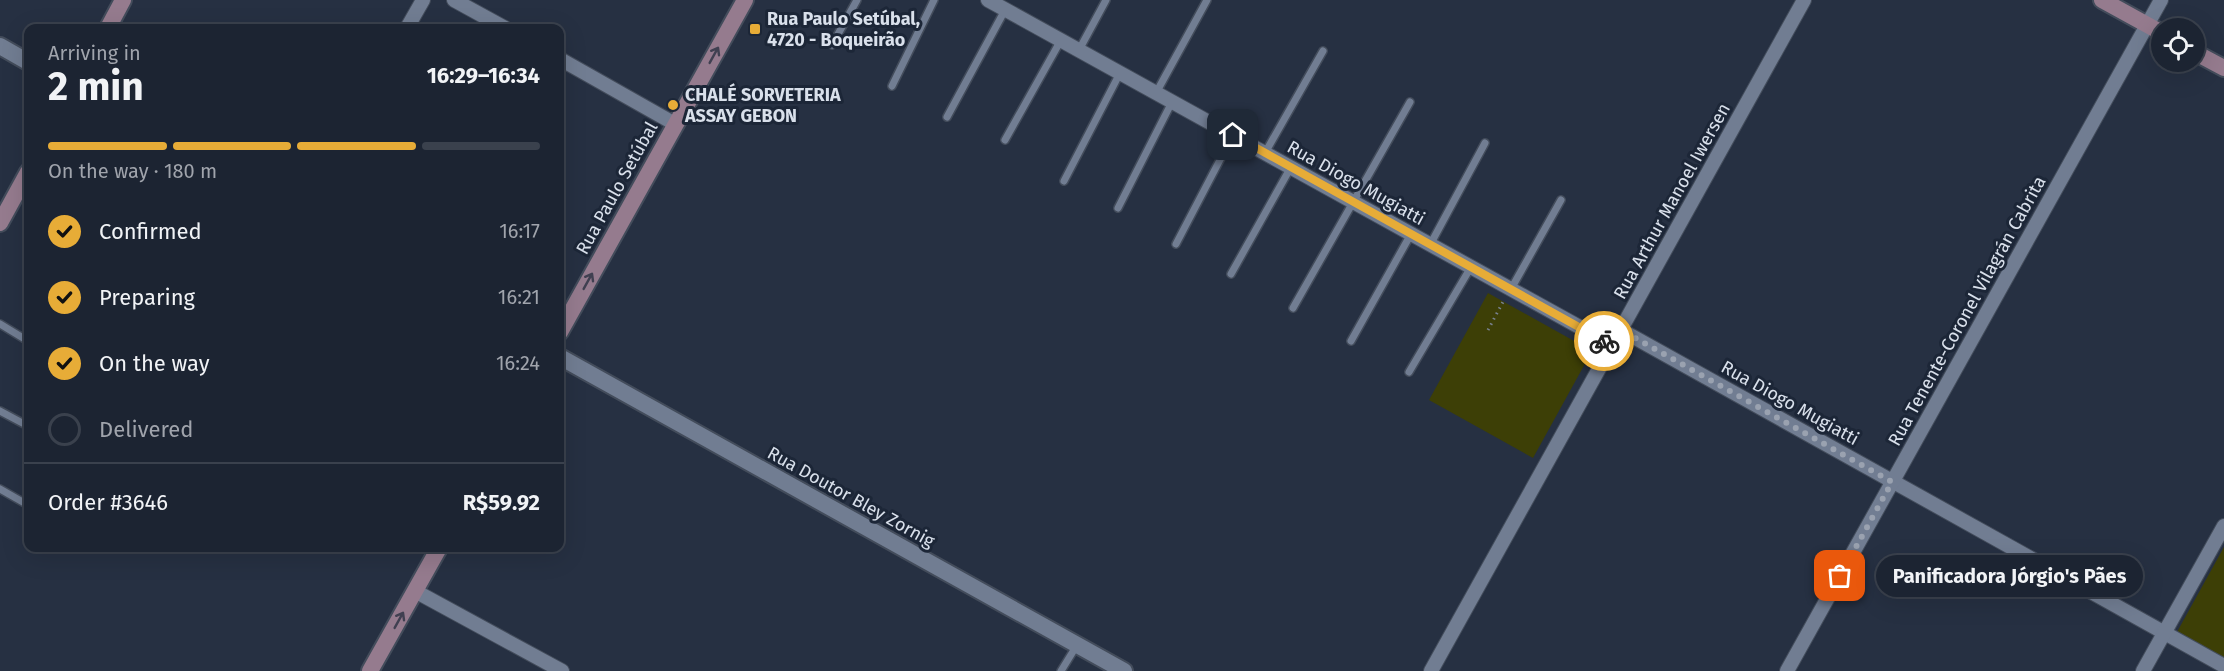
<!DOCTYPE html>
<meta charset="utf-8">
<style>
:root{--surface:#1c2432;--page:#252c3a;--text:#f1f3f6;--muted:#a0a4ac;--line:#3a414d;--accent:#e7ac37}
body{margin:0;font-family:"Fira Sans",sans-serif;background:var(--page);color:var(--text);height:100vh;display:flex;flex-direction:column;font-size:22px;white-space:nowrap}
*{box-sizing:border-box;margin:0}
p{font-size:20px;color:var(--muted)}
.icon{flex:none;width:33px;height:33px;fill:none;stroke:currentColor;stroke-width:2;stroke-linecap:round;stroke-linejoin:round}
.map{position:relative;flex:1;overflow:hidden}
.panel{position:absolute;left:24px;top:24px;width:540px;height:528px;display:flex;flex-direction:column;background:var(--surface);border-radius:12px;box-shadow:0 6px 24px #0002,0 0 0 2px var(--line)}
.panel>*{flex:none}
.fabs{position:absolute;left:2151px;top:18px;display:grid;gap:12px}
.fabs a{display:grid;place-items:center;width:54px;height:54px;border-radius:50%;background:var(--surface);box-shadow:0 6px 24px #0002,0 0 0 2px var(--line);font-size:30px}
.pin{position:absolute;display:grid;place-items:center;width:51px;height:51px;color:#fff;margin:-26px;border-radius:12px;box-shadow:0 3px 9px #0006}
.courier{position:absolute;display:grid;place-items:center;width:60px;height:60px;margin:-30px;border:4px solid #e7ac37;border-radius:50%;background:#fff;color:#222;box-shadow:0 2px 8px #0007}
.bubble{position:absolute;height:42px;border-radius:21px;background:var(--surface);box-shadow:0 6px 24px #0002,0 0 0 2px var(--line);font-size:20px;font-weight:700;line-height:42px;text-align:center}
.overview em{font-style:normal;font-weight:700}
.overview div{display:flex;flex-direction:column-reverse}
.overview{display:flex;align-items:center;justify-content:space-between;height:102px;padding:0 24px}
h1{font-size:39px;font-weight:700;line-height:45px}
.bar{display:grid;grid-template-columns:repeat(4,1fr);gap:9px 6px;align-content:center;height:72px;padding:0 24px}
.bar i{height:8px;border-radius:4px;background:var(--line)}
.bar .selected{background:var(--accent)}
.bar p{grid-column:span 4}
.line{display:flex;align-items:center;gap:15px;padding:0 24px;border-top:2px solid var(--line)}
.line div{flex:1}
ol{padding:0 24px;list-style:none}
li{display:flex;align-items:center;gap:18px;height:66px}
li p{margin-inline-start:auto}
li .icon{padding:6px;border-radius:50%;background:var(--accent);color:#111;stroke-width:4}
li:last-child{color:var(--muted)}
li i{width:33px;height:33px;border:3px solid var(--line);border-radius:50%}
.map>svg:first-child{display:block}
</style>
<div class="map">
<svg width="2224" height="671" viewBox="0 0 2224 671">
<rect width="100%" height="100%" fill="#263042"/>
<g fill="#3d3f06">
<polygon points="1488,293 1592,351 1533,458 1429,400"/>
<polygon points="2224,547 2224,659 2177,632"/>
</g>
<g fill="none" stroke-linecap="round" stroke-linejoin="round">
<g stroke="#434c5b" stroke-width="10">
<g id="service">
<polyline points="832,45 857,0"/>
<polyline points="1079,50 1106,0"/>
<polyline points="892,86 934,0"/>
<polyline points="1156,93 1207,0"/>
<polyline points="947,117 1005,10"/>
<polyline points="1005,140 1061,40"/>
<polyline points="1265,153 1323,51"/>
<polyline points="1064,181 1120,73"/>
<polyline points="1118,208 1172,102"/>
<polyline points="1176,244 1233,135"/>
<polyline points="1430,245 1485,143"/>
<polyline points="1231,274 1291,167"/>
<polyline points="1511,289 1561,200"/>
<polyline points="1293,308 1410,102"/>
<polyline points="0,324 28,341"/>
<polyline points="1351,341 1411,234"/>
<polyline points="1409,372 1471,267"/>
<polyline points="0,411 28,426"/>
<polyline points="0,489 28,505"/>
<polyline points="1061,671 1077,645"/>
</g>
</g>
<g stroke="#434c5b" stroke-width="16">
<g id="minor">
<polyline points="454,0 505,28"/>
<polyline points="988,0 1612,345"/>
<polyline points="407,28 423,0"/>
<polyline points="560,59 675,124"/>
<polyline points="1621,330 2224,666"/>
<polyline points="415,591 562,671"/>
<polyline points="1431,671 1804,0"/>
<polyline points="1787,671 2161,0"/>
<polyline points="2143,671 2224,526"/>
</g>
</g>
<g stroke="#434c5b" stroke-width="20">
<g id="tertiary">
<polyline points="0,46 28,62"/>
<polyline points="560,357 1124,671"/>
</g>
</g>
<g stroke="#434c5b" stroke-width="20">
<g id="secondary">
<polyline points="2102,0 2162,33"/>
<polyline points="108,28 123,0"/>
<polyline points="2194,52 2224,68"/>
<polyline points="0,223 28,172"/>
<polyline points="560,332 745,0"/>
<polyline points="370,671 439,548"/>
</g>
</g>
<polyline stroke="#798290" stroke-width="3" stroke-dasharray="1.5 4.5" stroke-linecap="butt" points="1488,330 1504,300"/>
<use href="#service" stroke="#717d92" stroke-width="7"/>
<use href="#minor" stroke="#717d92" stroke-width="14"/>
<use href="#tertiary" stroke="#717d92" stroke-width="16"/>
<use href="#secondary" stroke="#957b8e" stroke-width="16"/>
</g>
<defs><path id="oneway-shaft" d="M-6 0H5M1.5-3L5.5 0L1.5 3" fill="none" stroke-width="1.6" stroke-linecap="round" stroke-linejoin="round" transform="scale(1.5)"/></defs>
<g stroke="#404051">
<use href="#oneway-shaft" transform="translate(714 55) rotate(-61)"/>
<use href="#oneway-shaft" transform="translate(588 281) rotate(-61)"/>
<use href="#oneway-shaft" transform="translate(399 620) rotate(-61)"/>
</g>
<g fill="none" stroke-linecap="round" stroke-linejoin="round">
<polyline stroke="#9aa2b0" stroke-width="6" stroke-dasharray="0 10.8" points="1604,341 1612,345 1621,330 1892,482 1840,576"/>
<polyline stroke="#e7ac37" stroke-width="8" points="1233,135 1604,341"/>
</g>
<g fill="#e7ac37" stroke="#1c2637" stroke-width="2">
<rect x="749" y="23" width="12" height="12" rx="3"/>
<circle cx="673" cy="105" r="6"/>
</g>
<g text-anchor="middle" stroke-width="6" stroke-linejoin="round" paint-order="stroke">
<g font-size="18" font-weight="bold" fill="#d9e0eb" stroke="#1c2637" text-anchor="start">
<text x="767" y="25">Rua Paulo Setúbal,<tspan x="767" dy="21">4720 - Boqueirão</tspan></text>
<text x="685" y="101">CHALÉ SORVETERIA<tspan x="685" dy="21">ASSAY GEBON</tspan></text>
</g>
<g font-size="18" fill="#d9e0eb" stroke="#1c2637">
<text transform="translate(1356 183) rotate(29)" y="6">Rua Diogo Mugiatti</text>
<text transform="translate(617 188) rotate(-61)" y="6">Rua Paulo Setúbal</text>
<text transform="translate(1672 201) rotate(-61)" y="6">Rua Arthur Manoel Iwersen</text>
<text transform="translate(1967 311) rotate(-61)" y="6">Rua Tenente-Coronel Vilagrán Cabrita</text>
<text transform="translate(1790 403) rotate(29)" y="6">Rua Diogo Mugiatti</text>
<text transform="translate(851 497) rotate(29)" y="6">Rua Doutor Bley Zornig</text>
</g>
</g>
</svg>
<div class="fabs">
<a><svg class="icon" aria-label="locate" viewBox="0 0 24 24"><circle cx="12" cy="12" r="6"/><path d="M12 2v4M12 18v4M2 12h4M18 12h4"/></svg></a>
</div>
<div class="pin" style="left:1840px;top:576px;background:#ea580c"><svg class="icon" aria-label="bag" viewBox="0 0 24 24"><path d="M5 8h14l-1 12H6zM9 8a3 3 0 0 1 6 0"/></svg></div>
<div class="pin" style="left:1233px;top:135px;background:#1f2937"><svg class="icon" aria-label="home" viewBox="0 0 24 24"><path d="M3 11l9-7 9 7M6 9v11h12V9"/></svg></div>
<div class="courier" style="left:1604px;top:341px"><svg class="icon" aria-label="bike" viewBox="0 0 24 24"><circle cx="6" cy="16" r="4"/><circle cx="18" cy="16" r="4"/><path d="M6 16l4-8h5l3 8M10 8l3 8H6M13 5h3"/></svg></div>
<div class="bubble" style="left:1876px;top:555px;width:267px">Panificadora Jórgio's Pães</div>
<section class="panel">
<div class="overview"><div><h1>2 min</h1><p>Arriving in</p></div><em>16:29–16:34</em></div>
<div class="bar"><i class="selected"></i><i class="selected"></i><i class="selected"></i><i></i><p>On the way · 180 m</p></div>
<ol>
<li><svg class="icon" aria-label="check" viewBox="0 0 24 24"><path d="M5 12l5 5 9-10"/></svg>Confirmed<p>16:17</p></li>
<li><svg class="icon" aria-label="check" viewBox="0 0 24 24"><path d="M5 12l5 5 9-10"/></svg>Preparing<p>16:21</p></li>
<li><svg class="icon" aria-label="check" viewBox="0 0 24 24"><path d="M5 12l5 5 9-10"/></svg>On the way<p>16:24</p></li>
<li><i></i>Delivered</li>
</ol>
<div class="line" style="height:78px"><div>Order #3646</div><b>R$59.92</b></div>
</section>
</div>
